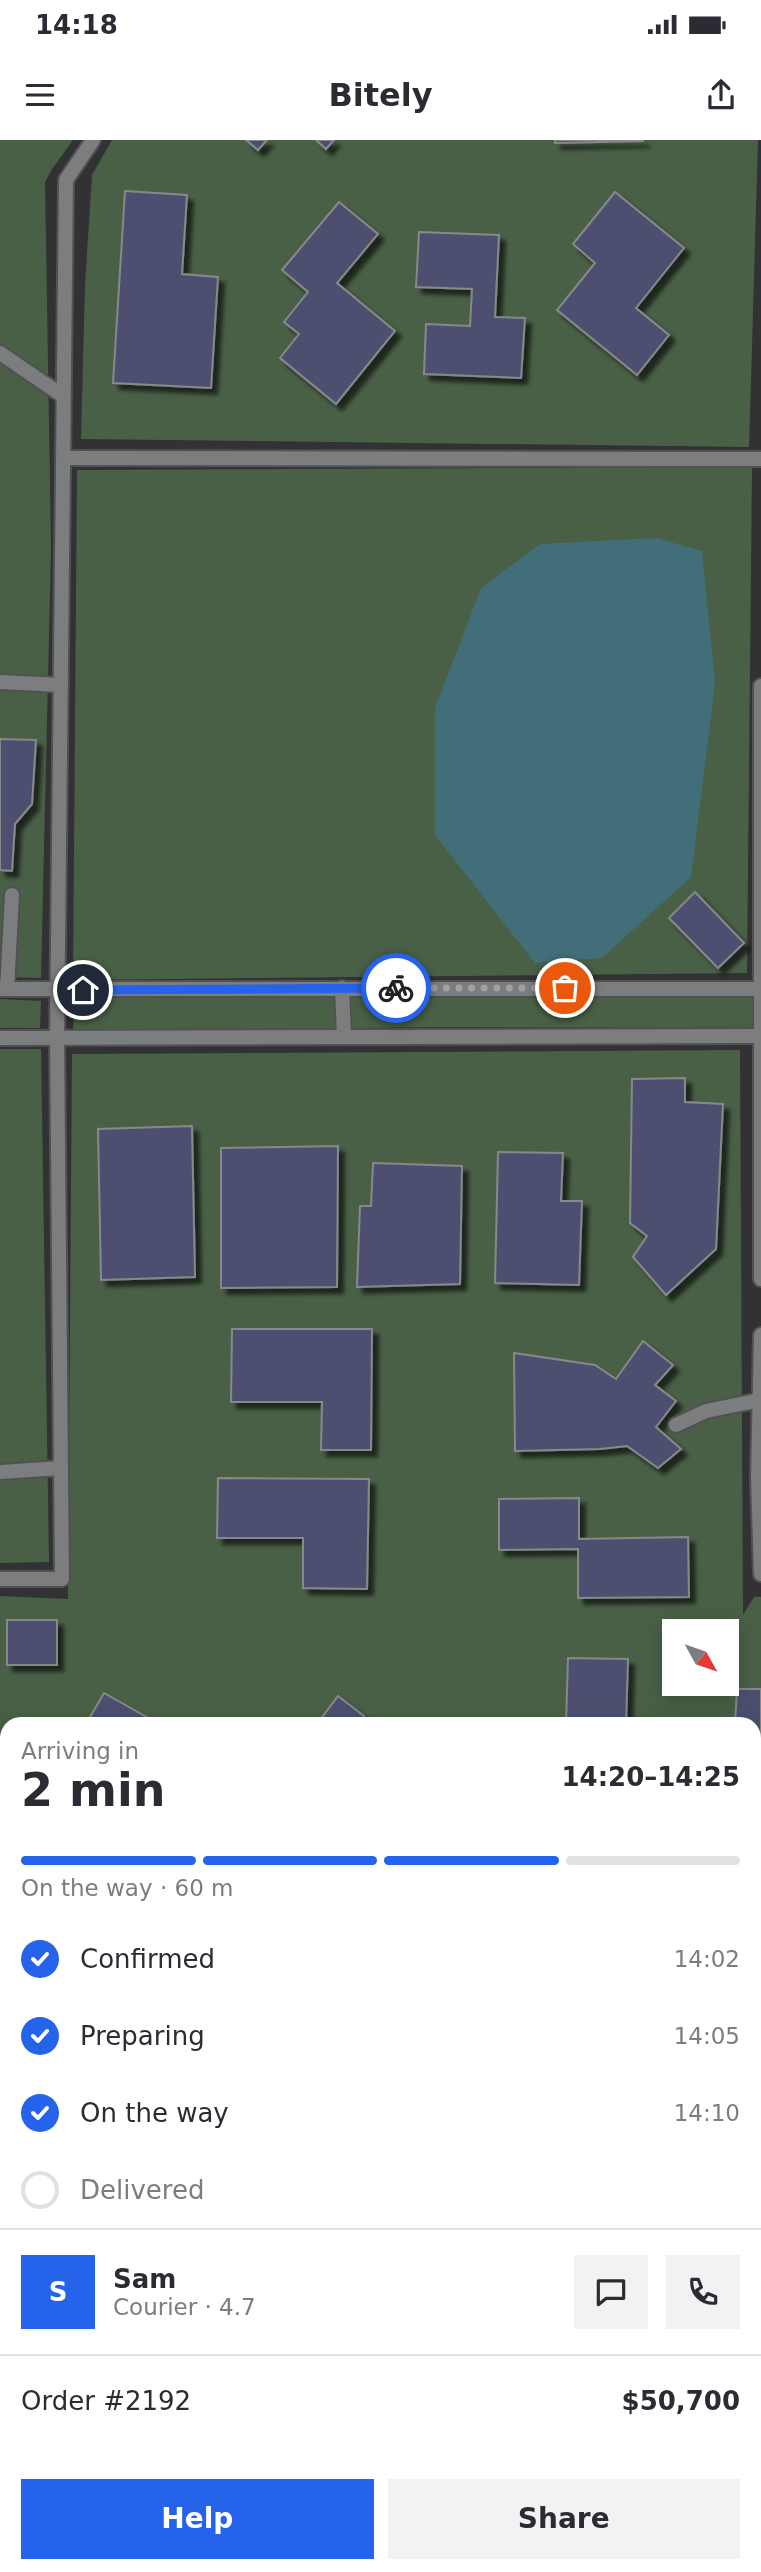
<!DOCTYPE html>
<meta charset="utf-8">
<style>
:root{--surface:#fff;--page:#f2f2f3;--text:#2b2b33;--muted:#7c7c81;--line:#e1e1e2;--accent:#2563eb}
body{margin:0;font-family:"DejaVu Sans",sans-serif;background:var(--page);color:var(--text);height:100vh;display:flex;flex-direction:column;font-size:26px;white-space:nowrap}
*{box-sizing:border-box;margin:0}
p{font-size:23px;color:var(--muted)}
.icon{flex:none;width:38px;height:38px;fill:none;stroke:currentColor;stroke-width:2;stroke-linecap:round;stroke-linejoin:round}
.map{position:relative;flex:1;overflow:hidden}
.sheet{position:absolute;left:0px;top:1577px;width:761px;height:856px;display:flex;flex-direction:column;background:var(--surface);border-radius:21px 21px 0 0;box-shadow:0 4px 18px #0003}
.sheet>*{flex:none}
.needle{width:46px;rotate:130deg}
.tools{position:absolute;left:662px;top:1479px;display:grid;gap:14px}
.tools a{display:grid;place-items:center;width:77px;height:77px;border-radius:0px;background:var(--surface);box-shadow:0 4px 18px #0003;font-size:35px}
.pin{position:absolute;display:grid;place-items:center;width:60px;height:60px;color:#fff;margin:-30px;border:4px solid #fff;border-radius:50%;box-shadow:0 2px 7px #0007}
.courier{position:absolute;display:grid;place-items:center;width:70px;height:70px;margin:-35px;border:5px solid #2563eb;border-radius:50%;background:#fff;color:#222;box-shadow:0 2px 9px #0007}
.headline em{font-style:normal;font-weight:700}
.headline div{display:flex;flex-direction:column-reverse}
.headline{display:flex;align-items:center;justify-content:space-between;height:119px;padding:0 21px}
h1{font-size:46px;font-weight:700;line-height:52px}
.bar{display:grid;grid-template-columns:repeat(4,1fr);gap:10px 7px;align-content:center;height:84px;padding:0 21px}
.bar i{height:9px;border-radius:5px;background:var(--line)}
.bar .on{background:var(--accent)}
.bar p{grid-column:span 4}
.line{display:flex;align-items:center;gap:18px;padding:0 21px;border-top:2px solid var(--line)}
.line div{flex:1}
.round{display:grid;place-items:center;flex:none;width:74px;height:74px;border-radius:0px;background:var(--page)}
ol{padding:0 21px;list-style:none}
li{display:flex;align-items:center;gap:21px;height:77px}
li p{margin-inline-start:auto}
li .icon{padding:7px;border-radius:50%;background:var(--accent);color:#fff;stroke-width:4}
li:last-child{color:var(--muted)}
li i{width:38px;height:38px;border:4px solid var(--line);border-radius:50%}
.button{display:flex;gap:14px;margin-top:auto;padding:14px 21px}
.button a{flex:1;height:80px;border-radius:0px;background:var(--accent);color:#fff;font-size:28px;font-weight:700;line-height:80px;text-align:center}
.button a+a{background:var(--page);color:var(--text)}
.status{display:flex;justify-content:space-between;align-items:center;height:49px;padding:0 35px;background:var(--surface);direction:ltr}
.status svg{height:19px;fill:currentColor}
header{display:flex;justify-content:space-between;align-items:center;height:91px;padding:0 21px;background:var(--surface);font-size:32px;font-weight:700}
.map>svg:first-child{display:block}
</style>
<div class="status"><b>14:18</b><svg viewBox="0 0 49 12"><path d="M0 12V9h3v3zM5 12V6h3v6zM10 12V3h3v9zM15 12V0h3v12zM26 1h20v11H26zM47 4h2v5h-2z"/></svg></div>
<header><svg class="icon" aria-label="menu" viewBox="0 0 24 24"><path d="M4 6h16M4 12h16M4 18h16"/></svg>Bitely<svg class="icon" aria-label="share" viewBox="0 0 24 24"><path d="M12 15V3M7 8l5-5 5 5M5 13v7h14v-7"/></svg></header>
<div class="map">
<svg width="761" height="2432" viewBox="0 0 761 2432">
<defs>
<filter id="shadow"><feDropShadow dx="6" dy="6" stdDeviation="2" flood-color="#0009"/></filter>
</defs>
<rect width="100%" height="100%" fill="#323235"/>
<g fill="#496046" fill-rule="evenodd">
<polygon points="0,0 73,0 52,29 45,42 51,408 41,838 0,837"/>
<polygon points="112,0 758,0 749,307 81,299 85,146 92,35"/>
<polygon points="752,327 747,833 73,840 77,330"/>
<polygon points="753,854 752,888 444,887 73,891 75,856"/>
<polygon points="0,859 41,861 40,888 0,888"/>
<polygon points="0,909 41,909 49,1422 0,1423"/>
<path d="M 740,910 L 743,1475 L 754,1457 L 761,1457 L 761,1826 L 754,1826 L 754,1584 L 7,1584 L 7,1818 L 0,1817 L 0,1456 L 68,1459 L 72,914 ZM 674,1491 L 726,1491 L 726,1544 L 674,1544 Z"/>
<polygon points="0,1852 7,1852 7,2275 0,2271"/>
<polygon points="754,1858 761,1858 761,2351 754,2345"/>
<polygon points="0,2297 7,2301 7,2426 214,2426 224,2432 0,2432"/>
<polygon points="754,2394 761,2400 761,2432 264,2432 253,2426 754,2426"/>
</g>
<polygon fill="#416e79" points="656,398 702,411 715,544 691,737 602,818 535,823 435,695 435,568 481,448 540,404"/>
<g fill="#4e5070" stroke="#88888b" stroke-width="2" filter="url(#shadow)">
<polygon points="246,0 267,0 258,10"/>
<polygon points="316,0 334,0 326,9"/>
<polygon points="555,0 643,0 643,1 555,3"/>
<polygon points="125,51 187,55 182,134 218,137 211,248 113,243"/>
<polygon points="615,52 684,108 636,168 669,195 637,235 557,170 595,123 573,104"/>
<polygon points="339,62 378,94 337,143 395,191 336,264 280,218 299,194 284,182 308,152 282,130"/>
<polygon points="419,92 499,95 495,177 525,178 521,238 424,234 426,184 470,186 472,149 416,147"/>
<polygon points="0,599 36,600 32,664 15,684 12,731 0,730"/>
<polygon points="695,752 744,803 718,828 669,778"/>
<polygon points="685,938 685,962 723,964 716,1109 666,1155 633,1117 647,1096 630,1083 632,939"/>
<polygon points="192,986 195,1137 101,1140 98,989"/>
<polygon points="338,1006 337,1147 221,1148 221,1008"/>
<polygon points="498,1012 563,1013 561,1061 582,1061 579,1145 495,1143"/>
<polygon points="373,1023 462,1026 460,1144 357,1147 360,1066 371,1066"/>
<polygon points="232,1189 372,1189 371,1310 321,1310 322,1262 231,1262"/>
<polygon points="643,1201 673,1225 655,1245 676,1261 656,1287 681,1309 658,1328 627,1306 600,1309 515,1311 514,1213 595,1225 616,1239"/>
<polygon points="218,1338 369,1339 367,1449 303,1448 303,1398 217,1398"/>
<polygon points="579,1358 579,1399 688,1397 689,1457 578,1458 578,1409 499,1410 499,1359"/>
<rect x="7" y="1480" width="50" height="45"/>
<polygon points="568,1518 628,1519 626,1584 566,1584"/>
<polygon points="737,1549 761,1549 761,1729 754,1729 754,1584 735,1584"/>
<polygon points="104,1553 159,1584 86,1584"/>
<polygon points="338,1556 364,1576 361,1584 317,1584"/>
<polygon points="761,2121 761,2192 754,2188 754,2130"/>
<polygon points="761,2417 761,2432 749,2432 754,2426"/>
<polygon points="317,2426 361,2426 357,2432 328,2432"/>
<polygon points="406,2426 477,2426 473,2432 416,2432"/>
<polygon points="588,2426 623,2426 618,2432 597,2432"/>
</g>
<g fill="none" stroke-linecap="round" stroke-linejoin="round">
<g stroke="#515153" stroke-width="18">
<g id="service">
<polyline points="0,213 63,256"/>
<polyline points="0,542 61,545"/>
<polyline points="7,849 12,755"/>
<polyline points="676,1285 706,1271 760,1260"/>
<polyline points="0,1332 61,1328"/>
<polyline points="754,2282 761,2273"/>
<polyline points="93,2432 96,2426"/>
<polyline points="491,2432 496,2426"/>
</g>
</g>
<g stroke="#515153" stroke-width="18">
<g id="minor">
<polyline points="63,318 761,319"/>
<polyline points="761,546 761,1139"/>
<polyline points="342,848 344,897"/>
<polyline points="0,849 760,849"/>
<polyline points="0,898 760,896"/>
<polyline points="761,1195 758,1338 761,1434"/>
<polyline points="0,1439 62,1439 57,898 66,40 93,0"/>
<polyline points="0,1831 7,1832"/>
<polyline points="754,1841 761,1841"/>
<polyline points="0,2285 7,2289"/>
<polyline points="754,2363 761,2369"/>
<polyline points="234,2426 245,2432"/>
</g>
</g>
<use href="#service" stroke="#7c7d7e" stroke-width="14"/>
<use href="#minor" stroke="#7c7d7e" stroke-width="14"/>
</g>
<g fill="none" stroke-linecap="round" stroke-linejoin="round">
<polyline stroke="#a0a1a3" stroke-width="7" stroke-dasharray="0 12.6" points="396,848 565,848"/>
<polyline stroke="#2563eb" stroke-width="9" points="83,850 396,848"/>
</g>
</svg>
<div class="tools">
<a><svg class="needle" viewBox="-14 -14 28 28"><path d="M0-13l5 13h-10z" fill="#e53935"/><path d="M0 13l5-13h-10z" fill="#7c7c81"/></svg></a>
</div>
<div class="pin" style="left:565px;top:848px;background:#ea580c"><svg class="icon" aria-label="bag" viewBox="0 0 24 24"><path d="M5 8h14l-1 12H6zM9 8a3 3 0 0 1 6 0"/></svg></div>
<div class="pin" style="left:83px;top:850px;background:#1f2937"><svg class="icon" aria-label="home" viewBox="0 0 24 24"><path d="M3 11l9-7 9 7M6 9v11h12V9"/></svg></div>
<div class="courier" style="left:396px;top:848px"><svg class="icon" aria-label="bike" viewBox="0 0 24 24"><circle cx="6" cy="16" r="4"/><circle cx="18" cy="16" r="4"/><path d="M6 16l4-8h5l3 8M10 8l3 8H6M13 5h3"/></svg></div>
<section class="sheet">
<div class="headline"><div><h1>2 min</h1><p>Arriving in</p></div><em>14:20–14:25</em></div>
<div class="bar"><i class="on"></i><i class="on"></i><i class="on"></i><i></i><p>On the way · 60 m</p></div>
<ol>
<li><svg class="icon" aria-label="check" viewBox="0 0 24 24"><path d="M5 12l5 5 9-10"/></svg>Confirmed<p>14:02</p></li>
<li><svg class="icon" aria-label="check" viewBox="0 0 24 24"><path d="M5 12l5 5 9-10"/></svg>Preparing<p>14:05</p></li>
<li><svg class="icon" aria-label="check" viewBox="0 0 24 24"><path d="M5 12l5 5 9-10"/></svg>On the way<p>14:10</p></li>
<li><i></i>Delivered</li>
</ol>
<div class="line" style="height:126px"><b class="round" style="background:var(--accent);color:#fff">S</b><div><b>Sam</b><p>Courier · 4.7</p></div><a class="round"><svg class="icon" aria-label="chat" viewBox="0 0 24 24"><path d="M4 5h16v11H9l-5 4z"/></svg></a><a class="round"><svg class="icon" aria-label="phone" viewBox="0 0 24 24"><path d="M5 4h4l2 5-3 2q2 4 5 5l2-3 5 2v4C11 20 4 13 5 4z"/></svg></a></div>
<div class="line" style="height:91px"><div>Order #2192</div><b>$50,700</b></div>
<div class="button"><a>Help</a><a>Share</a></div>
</section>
</div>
